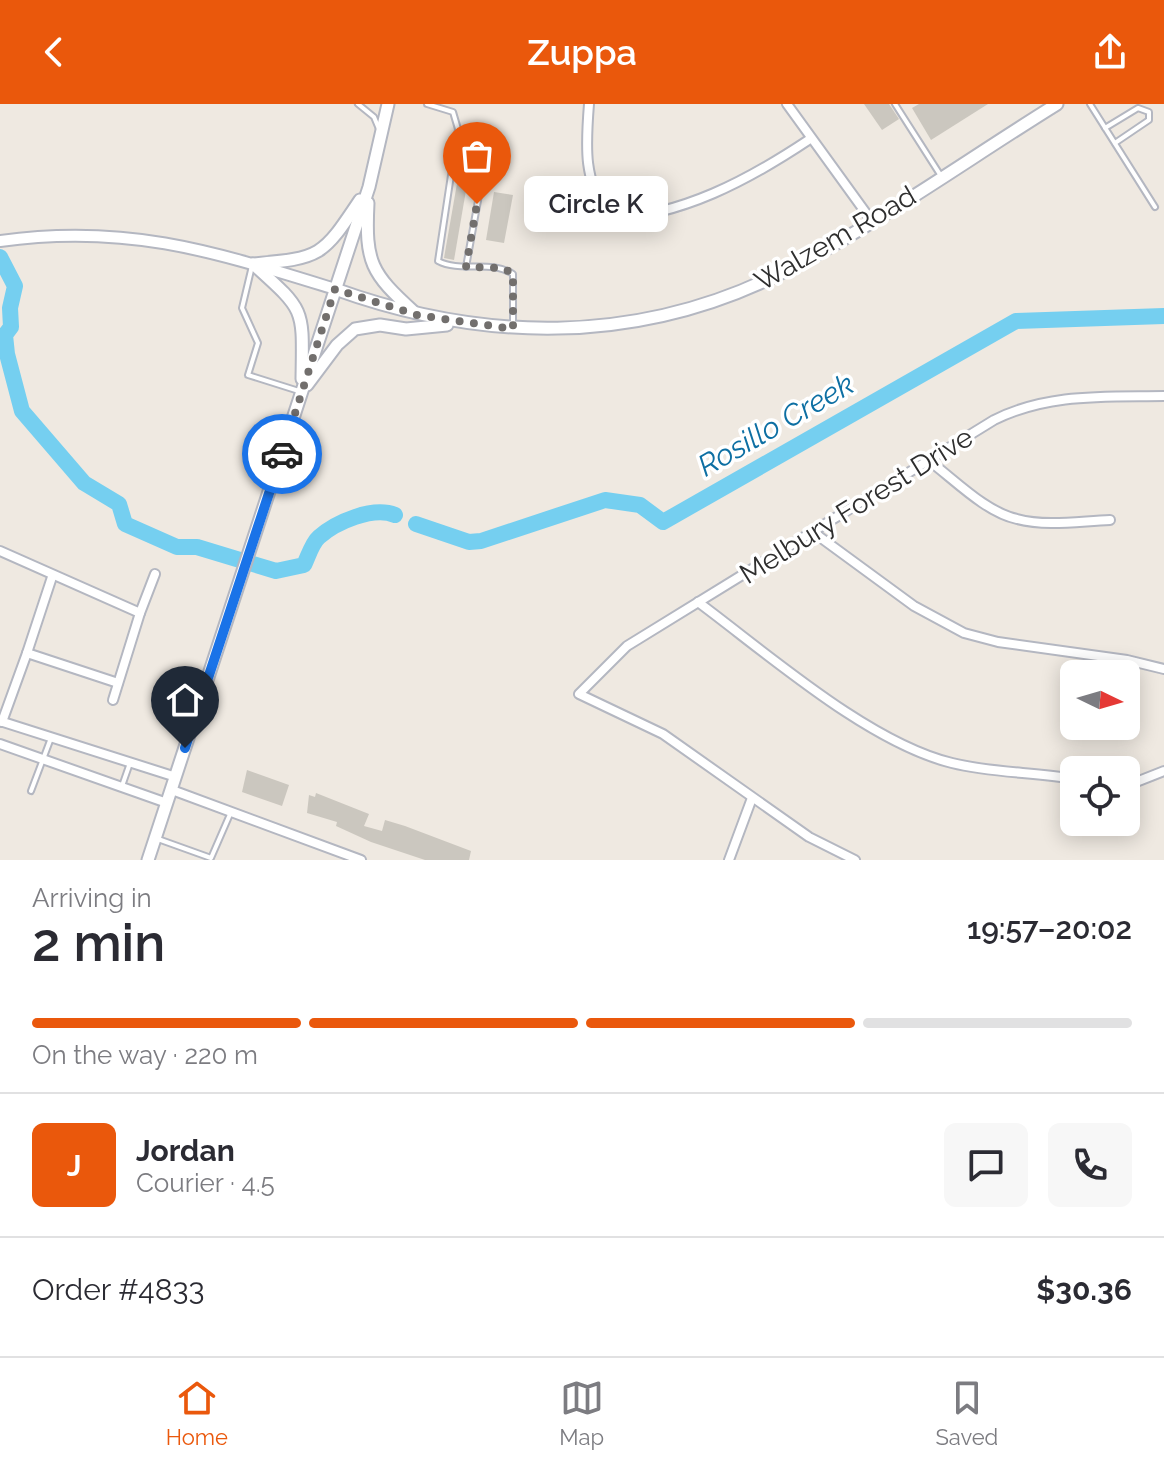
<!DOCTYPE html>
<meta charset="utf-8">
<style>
:root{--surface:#fff;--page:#f7f7f7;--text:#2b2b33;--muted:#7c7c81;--line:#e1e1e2;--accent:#ea580c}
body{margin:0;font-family:Raleway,sans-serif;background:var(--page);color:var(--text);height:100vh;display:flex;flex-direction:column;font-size:30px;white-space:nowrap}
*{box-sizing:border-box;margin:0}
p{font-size:26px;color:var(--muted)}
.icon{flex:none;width:44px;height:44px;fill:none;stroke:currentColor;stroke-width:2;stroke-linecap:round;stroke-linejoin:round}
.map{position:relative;height:756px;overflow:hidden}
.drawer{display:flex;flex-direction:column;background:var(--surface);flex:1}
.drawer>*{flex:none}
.needle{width:52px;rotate:95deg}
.buttons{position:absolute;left:1060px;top:556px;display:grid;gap:16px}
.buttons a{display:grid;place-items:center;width:80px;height:80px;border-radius:12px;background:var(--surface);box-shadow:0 4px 20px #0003;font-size:40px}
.pin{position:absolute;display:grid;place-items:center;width:68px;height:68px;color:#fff;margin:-82px -34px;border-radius:50% 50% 50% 0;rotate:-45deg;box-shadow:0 0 8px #0007}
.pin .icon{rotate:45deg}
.courier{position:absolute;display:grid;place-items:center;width:80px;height:80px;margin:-40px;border:6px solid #1a73e8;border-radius:50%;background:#fff;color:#222;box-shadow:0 2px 10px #0007}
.bubble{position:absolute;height:56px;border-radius:12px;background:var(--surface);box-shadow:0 4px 20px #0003;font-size:26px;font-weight:600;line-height:56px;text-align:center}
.headline em{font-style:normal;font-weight:600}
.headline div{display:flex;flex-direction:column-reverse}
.headline{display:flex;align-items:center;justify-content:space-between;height:136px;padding:0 32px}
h1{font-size:52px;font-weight:600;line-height:60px}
.bar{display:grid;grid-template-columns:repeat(4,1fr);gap:12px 8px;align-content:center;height:96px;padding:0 32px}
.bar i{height:10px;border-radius:6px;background:var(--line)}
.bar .active{background:var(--accent)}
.bar p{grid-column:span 4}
.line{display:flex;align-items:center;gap:20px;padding:0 32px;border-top:2px solid var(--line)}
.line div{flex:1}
.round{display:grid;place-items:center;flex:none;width:84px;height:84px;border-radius:12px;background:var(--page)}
header{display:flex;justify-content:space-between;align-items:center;height:104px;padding:0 32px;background:var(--accent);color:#fff;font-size:36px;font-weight:600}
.tabs{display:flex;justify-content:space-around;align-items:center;height:112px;border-top:2px solid var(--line);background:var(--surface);font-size:22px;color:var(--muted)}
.tabs a{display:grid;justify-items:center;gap:4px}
.tabs .active{color:var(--accent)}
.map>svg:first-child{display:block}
</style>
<header><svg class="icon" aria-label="back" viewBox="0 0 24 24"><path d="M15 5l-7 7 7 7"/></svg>Zuppa<svg class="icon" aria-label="share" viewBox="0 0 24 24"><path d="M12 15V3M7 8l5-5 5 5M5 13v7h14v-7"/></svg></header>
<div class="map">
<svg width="1164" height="756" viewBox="0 0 1164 756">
<rect width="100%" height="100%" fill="#efe9e1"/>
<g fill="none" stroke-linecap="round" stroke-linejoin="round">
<g stroke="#75cff0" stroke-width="16">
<path d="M 0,153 L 15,182 L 10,204 L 11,223 L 5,231 L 7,250 L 22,307 L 84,379 L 119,400 L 125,420 L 177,443 L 197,443 L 276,467 L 304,461 C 308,453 312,439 319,433 C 336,418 373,402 395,411"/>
<polyline points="416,420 469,438 481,437 605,396 640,401 663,418 1016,217 1164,212"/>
</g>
</g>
<g fill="#cbc7bf">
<polygon points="864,0 889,0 899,15 882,26"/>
<polygon points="919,0 988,0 931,36 912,4"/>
<polygon points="475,28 495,31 492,44 473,40"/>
<polygon points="459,68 469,69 454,156 444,154"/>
<polygon points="494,88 513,91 504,139 486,136"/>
<polygon points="247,666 289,681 282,702 242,688"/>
<polygon points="316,689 369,710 364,722 382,727 385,716 405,722 471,747 469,756 425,756 371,738 336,722 337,718 307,709 309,691 315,693"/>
</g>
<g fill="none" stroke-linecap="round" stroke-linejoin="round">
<g stroke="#b4b7c1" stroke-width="8">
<g id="service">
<polyline points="358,0 374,13 379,25"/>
<path d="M 427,0 L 453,8 L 458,25 L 438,157 C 461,169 490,155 513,170 L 513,221"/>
<polyline points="895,0 941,72"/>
<polyline points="1090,0 1155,103"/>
<polyline points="1105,24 1138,4 1149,8 1149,16 1115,39"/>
<polyline points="453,55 478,60 483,69 466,163"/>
<polyline points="252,162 242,204 258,239 248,271 302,288"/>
<polyline points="122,682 130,659"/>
<polyline points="31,687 51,634"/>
<polyline points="158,735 211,754 231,708"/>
</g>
</g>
<g stroke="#b4b7c1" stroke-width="12">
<g id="minor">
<path d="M 589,0 C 585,50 585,70 606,116 C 683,111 747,77 810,35"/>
<polyline points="787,0 871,116"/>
<path d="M 928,356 C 954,375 985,408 1017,415 C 1047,423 1080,417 1110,416"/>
<polyline points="813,428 914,502 964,529 998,538 1127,556 1164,565"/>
<polyline points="0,447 140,509 155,470"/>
<path d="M 698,498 C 768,550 869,639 952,659 C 992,669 1034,668 1074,675"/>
<polyline points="27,549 52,473"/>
<polyline points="113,596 140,509"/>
<polyline points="0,617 176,673"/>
<polyline points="2,618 27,549 118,579"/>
<polyline points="0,640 167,699"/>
<polyline points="1126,682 1164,667"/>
<polyline points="172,686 361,756"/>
<polyline points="729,756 752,694"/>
<path d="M 855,756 L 809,733 L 663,630 L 579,590 L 627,542 L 994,316 C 1048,289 1104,293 1164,292"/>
</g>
</g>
<g stroke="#b4b7c1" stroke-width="14">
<path id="tertiary" d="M 0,137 C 128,119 215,148 335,185"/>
</g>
<g stroke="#b4b7c1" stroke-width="15">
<g id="secondary">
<path d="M 368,99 C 365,159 371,169 414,208"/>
<path d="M 253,160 C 321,154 322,153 360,96"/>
<path d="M 253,160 C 306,208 303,203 302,275"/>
<path d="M 335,185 C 482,238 634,241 777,171 C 874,123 965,57 1057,0"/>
<polyline points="307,281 337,241 355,225 380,221 406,225 447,221"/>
<polyline points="148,756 369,83 388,0"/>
</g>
</g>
<use href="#service" stroke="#fff" stroke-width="4"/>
<use href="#minor" stroke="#fff" stroke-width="8"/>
<use href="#tertiary" stroke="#fff" stroke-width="10"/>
<use href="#secondary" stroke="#fff" stroke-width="11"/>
</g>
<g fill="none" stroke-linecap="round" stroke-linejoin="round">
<polyline stroke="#726f6d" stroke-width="8" stroke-dasharray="0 14.4" points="282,350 335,185 417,211 513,225 513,170 503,164 466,163 477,100"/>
<polyline stroke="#1a73e8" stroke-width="10" points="185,644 282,350"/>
</g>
<g text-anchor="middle" stroke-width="7" stroke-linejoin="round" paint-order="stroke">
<g font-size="28" fill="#2e2e2e" stroke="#fff">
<text transform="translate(835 134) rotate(-30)" y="10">Walzem Road</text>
<text transform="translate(856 401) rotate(-32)" y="10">Melbury Forest Drive</text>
</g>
<g font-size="30" font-style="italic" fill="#0d6fa3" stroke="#fff">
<text transform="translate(776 321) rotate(-30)" y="10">Rosillo Creek</text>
</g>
</g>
</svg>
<div class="buttons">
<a><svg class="needle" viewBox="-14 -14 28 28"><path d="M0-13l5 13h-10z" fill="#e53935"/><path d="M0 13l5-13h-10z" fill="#7c7c81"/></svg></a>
<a><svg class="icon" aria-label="locate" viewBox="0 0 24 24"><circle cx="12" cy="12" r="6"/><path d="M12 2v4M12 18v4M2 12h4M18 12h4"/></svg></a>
</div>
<div class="pin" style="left:477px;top:100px;background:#ea580c"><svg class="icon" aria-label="bag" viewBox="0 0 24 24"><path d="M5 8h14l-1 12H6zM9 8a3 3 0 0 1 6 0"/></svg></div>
<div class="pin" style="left:185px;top:644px;background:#1f2937"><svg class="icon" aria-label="home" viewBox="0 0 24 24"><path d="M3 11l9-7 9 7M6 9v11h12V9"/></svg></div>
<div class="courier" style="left:282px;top:350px"><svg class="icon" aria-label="car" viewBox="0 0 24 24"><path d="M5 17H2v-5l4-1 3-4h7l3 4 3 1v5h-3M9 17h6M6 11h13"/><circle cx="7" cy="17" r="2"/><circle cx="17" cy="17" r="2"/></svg></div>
<div class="bubble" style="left:524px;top:72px;width:144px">Circle K</div>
</div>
<section class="drawer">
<div class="headline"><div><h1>2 min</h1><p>Arriving in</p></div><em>19:57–20:02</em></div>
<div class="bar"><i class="active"></i><i class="active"></i><i class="active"></i><i></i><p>On the way · 220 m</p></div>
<div class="line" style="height:144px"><b class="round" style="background:var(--accent);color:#fff">J</b><div><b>Jordan</b><p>Courier · 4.5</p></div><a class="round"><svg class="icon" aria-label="chat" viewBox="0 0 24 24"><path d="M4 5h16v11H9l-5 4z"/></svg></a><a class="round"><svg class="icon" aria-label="phone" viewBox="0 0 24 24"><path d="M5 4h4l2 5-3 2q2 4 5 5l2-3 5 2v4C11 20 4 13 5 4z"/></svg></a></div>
<div class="line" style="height:104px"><div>Order #4833</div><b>$30.36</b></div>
</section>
<nav class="tabs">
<a class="active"><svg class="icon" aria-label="home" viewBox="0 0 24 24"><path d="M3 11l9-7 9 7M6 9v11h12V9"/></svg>Home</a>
<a><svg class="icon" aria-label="map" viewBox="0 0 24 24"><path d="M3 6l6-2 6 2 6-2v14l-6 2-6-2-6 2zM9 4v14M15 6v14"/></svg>Map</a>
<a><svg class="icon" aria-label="saved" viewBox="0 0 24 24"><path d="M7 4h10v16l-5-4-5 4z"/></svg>Saved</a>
</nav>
